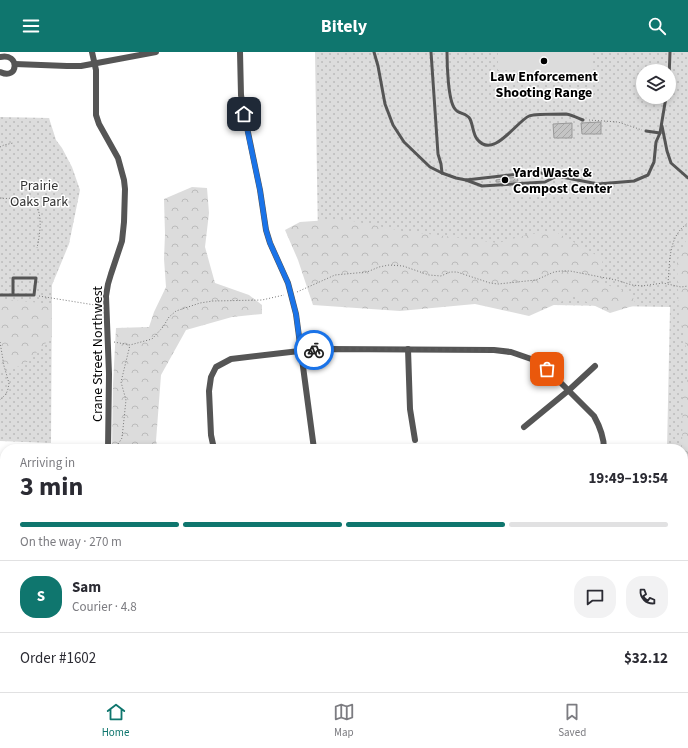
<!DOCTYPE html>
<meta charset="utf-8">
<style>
:root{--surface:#fff;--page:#f2f2f3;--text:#2b2b33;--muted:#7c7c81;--line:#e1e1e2;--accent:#0f766e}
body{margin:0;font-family:"Source Sans 3",sans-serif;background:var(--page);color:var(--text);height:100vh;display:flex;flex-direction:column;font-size:15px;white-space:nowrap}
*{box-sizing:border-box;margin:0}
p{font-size:13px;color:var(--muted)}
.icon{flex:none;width:22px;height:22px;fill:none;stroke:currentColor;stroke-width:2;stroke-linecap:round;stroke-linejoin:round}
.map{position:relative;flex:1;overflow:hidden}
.drawer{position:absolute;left:0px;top:392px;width:688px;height:248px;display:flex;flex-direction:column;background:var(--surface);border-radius:16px 16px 0 0;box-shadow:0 2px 6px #0003}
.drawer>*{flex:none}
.buttons{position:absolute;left:636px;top:12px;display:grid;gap:8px}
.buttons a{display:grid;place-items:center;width:40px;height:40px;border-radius:50%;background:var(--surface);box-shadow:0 2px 6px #0003;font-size:20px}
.pin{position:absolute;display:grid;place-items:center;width:34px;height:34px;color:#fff;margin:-17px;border-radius:8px;box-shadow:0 2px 6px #0006}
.courier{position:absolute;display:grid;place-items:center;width:40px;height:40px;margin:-20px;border:3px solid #1a73e8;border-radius:50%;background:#fff;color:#222;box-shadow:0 1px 5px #0007}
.overview em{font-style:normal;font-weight:700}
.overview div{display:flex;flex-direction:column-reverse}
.overview{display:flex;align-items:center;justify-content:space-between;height:68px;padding:0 20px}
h1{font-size:26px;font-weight:700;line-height:30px}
.bar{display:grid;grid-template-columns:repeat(4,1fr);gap:6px 4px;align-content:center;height:48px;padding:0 20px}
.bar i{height:5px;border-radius:3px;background:var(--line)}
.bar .selected{background:var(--accent)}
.bar p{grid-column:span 4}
.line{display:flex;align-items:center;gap:10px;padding:0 20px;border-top:1px solid var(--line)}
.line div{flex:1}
.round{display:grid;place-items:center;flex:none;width:42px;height:42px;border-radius:16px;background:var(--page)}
header{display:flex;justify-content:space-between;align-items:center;height:52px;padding:0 20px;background:var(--accent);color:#fff;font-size:18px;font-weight:700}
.tabs{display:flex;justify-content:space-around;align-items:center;height:56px;border-top:1px solid var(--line);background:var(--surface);font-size:11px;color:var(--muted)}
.tabs a{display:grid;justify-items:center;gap:2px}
.tabs .selected{color:var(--accent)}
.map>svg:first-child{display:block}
</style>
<header><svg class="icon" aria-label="menu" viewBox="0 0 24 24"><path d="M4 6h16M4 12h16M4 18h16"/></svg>Bitely<svg class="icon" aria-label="search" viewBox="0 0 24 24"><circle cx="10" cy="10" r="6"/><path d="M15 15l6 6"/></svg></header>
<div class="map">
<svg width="688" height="640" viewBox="0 0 688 640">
<defs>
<pattern id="grass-dots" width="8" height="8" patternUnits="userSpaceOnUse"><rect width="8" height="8" fill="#dcdcdc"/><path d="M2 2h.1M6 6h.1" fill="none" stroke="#bbb" stroke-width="1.8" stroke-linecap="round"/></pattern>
<pattern id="forest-crowns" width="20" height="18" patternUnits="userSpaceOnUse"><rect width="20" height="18" fill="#dcdcdc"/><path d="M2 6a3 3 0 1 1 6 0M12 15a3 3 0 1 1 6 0" fill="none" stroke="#bbb"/></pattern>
<pattern id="building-hatch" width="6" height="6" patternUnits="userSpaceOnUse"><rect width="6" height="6" fill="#c4c4c4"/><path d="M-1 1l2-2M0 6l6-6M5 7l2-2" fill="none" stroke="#a7a7a7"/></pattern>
</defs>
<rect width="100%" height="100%" fill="#fff"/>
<g fill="url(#grass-dots)" fill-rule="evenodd">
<path d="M 315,0 L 688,0 L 688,640 L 665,640 L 665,635 L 683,635 L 683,397 L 667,397 L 670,255 L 319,249 ZM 643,19 L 669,19 L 669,45 L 643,45 Z"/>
<polygon points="0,65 49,66 56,88 62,96 72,115 80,138 69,192 52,233 51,391 0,389"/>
<polygon points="0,473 5,475 5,579 0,582"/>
<polygon points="0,622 5,622 5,635 13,635 3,640 0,640"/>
<path d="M 205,635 L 237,635 C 224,640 218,640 205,635 Z"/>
</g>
<g fill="url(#forest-crowns)">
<polygon points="192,135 207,136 209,161 205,195 215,231 249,243 262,253 262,262 232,265 186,278 161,323 156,389 158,397 112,397 113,332 116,276 149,275 154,260 166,235 164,207 165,182 164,147"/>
<polygon points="343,167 402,179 437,183 498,191 530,182 556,180 603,207 598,230 631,241 636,253 610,261 574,244 529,264 475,252 400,259 313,253 298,208 285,178 300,170"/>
<polygon points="688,186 688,297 686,295 679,263 677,210 684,192"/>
<polygon points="0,247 52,252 52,285 23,314 0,317"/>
<polygon points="688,327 688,440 683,414 683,397 682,397 683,336"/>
<polygon points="2,533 5,533 5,579 0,582 0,534"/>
</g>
<polygon fill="#dcdcdc" points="498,0 591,0 591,21 498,18"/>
<g fill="url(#building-hatch)" stroke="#999">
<polygon points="601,70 601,82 582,82 581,71"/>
<polygon points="572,71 572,86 554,86 553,72"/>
<polygon points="517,125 518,129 496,130 496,128"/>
</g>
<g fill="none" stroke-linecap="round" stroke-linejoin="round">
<g stroke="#777" stroke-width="1" stroke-dasharray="1 2" stroke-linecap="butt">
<polyline points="589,68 618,70 642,78"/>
<polyline points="0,95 4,93 13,91"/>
<path d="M 0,146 C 8,147 17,146 25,147 C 46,150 40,182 37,196"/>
<path d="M 668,231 C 670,210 668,184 688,171"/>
<polyline points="297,240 335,223 367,220 379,215 389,213 403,214 429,223 441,224 450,220 457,220 490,231 498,232 536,228 554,220 561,219 570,219 616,228 632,233 642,234 663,231 681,235 688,234"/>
<polyline points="39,244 101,254"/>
<polyline points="0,290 4,314 9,331 8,337 6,342 0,348"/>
<polyline points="114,290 130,293 152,287 163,275 169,265 176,259 200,251 213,249 262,248 284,243"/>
<polyline points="115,397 122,386 126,348 121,330 130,293"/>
<polyline points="0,410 5,411"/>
<polyline points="688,418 687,430 688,432"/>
<polyline points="0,486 5,489"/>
<polyline points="0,553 5,551"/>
<polyline points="0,627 5,627"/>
<path d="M 210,635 C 216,636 221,635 227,637 L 228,640"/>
</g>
<g stroke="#555" stroke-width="3">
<polyline points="374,0 378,14 385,52 393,73 404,90 430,115 442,121 456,126 466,128 482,134 545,130 555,125"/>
<polyline points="431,0 438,102 441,112 442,121"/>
<path d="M 447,0 C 447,12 448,49 455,57 C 458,62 467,61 470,67 C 473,73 473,82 477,87 C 493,108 516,70 529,64 C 533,62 561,62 566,62 C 572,63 578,66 583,68"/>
<polyline points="669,27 670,0"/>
<polyline points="662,74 667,99 671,111 688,126"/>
<polyline points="646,79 660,81"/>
<polyline points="466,128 536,120 598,132 634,129 648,123 654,110 656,90 660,81 666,45"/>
<polyline points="0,243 34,243 36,226 13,226 13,243"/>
</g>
<g stroke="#555" stroke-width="6">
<polyline points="92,0 96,18 96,63 99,72 118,106 124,128 125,137 124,170 122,189 111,222 108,232 106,244 109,322 108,397"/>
<polyline points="240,0 241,43 244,61 260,138 266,178 270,191 288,231 296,262 314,397"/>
<path d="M 0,5 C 20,0 19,29 0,20"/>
<polyline points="15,12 67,14 81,14 156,0"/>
<polyline points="408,297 410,357 415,388"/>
<polyline points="524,375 569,338 595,314"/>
<path d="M 214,397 L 211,383 L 209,339 L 211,325 L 216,315 L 231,307 L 308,298 L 328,297 L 494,298 L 511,300 L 537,309 L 547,317 L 594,364 C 599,373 604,386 604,397"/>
<polyline points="89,635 109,640"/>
<polyline points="277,635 278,640"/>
<polyline points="373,635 374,640"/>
<polyline points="473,635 474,640"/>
<polyline points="596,635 598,640"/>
<polyline points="237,640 254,635"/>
</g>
</g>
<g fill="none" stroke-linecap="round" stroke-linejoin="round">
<path stroke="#595959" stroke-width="4" stroke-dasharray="0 7.2" d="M 314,298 L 347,297 L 494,298 C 514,301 530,304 547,317"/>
<polyline stroke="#1a73e8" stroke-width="5" points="244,62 260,138 266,178 270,191 288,231 296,262 301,299 314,298"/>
</g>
<g fill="#000" stroke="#fff" stroke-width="1.5">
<circle cx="544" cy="9" r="4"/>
<circle cx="505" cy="128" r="4"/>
</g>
<g text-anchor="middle" stroke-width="3" stroke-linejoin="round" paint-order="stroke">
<g font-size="14" font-weight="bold" fill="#000" stroke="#fff">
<text x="544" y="29">Law Enforcement<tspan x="544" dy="16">Shooting Range</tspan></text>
<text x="513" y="125" text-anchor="start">Yard Waste &amp;<tspan x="513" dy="16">Compost Center</tspan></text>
</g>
<g font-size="14" fill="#333" stroke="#fff">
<text x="39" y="138">Prairie<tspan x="39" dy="16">Oaks Park</tspan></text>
</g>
<g font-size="14" fill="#000" stroke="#fff">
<text transform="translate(97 302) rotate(-90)" y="5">Crane Street Northwest</text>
</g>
</g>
</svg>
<div class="buttons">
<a><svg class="icon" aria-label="layers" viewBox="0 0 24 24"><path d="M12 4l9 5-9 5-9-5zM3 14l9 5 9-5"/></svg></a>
</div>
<div class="pin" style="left:547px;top:317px;background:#ea580c"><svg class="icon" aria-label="bag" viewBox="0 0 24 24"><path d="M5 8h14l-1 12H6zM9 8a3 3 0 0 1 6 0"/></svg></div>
<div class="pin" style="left:244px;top:62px;background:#1f2937"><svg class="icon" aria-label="home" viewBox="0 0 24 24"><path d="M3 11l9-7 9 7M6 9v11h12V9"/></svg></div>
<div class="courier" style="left:314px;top:298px"><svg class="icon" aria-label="bike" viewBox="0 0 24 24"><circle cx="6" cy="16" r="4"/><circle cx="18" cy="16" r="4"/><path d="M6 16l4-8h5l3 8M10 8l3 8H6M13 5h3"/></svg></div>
<section class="drawer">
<div class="overview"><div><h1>3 min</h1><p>Arriving in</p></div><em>19:49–19:54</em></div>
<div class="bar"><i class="selected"></i><i class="selected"></i><i class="selected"></i><i></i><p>On the way · 270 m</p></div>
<div class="line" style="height:72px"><b class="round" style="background:var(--accent);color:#fff">S</b><div><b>Sam</b><p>Courier · 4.8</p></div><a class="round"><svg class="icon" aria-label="chat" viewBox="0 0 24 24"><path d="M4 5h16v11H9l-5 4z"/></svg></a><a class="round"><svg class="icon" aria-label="phone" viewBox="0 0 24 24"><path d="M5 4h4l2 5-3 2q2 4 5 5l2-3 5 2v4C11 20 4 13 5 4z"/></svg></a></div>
<div class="line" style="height:52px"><div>Order #1602</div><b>$32.12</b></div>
</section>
</div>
<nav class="tabs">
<a class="selected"><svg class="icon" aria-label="home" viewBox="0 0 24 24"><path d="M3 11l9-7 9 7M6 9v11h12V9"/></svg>Home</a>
<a><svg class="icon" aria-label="map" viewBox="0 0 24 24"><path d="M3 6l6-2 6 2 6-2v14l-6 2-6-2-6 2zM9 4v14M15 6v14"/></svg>Map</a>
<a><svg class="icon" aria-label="saved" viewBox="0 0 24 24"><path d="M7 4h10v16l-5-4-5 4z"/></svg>Saved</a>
</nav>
